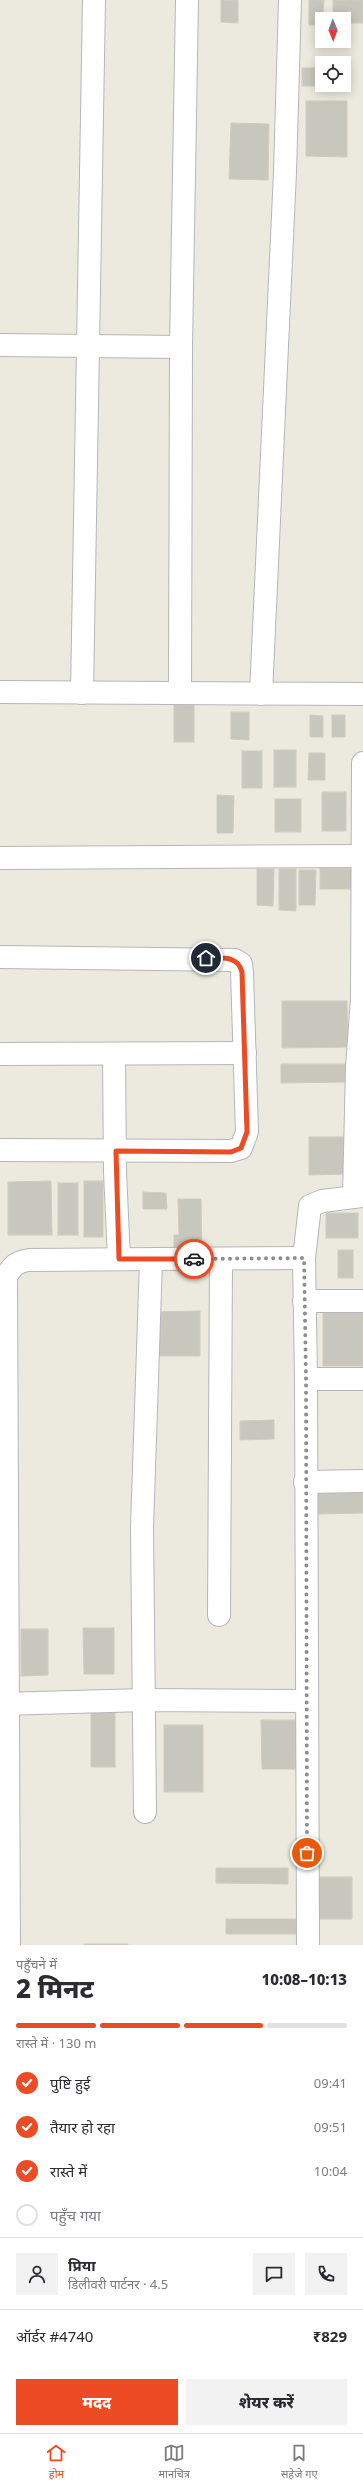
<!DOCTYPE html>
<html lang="hi">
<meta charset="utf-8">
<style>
:root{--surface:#fff;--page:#f2f2f3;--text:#2b2b33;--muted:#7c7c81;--line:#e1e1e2;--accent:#ec4b24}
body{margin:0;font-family:"Noto Sans","Noto Sans Devanagari",sans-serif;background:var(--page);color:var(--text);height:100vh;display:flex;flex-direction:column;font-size:15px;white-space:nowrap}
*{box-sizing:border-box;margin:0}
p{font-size:13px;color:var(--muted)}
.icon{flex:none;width:22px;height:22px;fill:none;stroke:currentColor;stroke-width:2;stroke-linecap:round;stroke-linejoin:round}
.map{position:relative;height:1945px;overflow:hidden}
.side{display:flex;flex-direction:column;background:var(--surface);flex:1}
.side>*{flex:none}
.needle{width:26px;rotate:179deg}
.fabs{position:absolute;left:315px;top:12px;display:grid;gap:8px}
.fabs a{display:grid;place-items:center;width:36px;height:36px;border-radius:0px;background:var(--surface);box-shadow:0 2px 10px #0003;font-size:20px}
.pin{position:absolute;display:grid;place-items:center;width:34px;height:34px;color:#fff;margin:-17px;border:2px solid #fff;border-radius:50%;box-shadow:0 1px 4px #0007}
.courier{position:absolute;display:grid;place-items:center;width:40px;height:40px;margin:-20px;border:3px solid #ec4b24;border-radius:50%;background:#fff;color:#222;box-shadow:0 1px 5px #0007}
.summary em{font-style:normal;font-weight:800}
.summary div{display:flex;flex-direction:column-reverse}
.summary{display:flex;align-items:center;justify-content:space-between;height:68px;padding:0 16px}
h1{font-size:26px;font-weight:800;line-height:30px}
.bar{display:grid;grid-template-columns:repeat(4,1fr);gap:6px 4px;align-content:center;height:48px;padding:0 16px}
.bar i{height:5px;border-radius:3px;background:var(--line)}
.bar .on{background:var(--accent)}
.bar p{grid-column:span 4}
.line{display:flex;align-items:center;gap:10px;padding:0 16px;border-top:1px solid var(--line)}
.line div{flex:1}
.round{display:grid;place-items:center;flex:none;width:42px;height:42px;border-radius:0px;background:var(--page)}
ol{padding:0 16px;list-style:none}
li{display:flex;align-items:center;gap:12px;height:44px}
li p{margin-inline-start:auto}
li .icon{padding:4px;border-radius:50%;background:var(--accent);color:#fff;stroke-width:4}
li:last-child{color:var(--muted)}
li i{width:22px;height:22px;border:2px solid var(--line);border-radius:50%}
.primary-button{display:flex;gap:8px;margin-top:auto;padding:8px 16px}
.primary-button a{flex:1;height:46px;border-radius:0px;background:var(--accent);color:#fff;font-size:16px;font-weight:800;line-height:46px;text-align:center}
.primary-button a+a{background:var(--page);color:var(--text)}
.dock{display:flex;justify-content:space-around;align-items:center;height:56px;border-top:1px solid var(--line);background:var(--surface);font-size:11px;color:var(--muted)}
.dock a{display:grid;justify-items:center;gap:2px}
.dock .on{color:var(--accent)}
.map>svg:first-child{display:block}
</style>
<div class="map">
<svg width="363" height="1945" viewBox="0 0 363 1945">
<rect width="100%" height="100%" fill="#eceadf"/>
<g fill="#c8c7be" stroke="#d0ccbd">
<polygon points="221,0 238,0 238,23 221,22"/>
<polygon points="309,0 324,0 322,25 309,25"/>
<polygon points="333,0 363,0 363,23 344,23 344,19 333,19"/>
<polygon points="302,68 322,68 322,85 344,85 344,68 348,68 348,86 302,86"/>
<polygon points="306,101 347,101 347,157 306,156"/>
<polygon points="231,123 269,124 268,180 229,179"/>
<rect x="174" y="704" width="20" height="38"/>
<polygon points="231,712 249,712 249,740 231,739"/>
<polygon points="310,715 323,716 323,737 310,737"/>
<rect x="332" y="715" width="13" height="22"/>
<rect x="274" y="750" width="22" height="37"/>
<rect x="242" y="751" width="20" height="37"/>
<polygon points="309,753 325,753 325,780 308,780"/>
<rect x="322" y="792" width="24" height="39"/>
<polygon points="217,795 234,796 233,833 217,833"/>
<rect x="275" y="799" width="26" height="33"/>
<polygon points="320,868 354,869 353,889 320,889"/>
<polygon points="257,869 274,869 273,906 257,905"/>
<polygon points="279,869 296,869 296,911 279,910"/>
<polygon points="299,870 316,870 315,905 299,905"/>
<polygon points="282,1001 347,1001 348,1047 282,1048"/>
<polygon points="281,1064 345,1064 346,1082 281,1083"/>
<polygon points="309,1137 345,1137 345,1174 309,1175"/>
<polygon points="51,1181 52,1235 8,1235 8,1182"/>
<rect x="84" y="1181" width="19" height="56"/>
<rect x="58" y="1183" width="20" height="52"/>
<polygon points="143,1192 166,1193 167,1209 143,1209"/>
<polygon points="178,1199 201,1199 202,1257 174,1254 174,1235 179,1235"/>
<rect x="326" y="1213" width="32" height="25"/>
<rect x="338" y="1250" width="15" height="28"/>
<rect x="323" y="1303" width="40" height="63"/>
<polygon points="200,1311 200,1356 152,1356 152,1312"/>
<polygon points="274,1420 274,1439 240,1440 240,1421"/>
<polygon points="317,1486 363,1486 363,1513 317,1514"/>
<polygon points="83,1628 114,1628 114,1674 84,1674"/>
<polygon points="21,1629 48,1629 48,1675 21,1676"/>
<rect x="91" y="1712" width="24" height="55"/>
<polygon points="261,1720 296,1720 296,1769 262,1769"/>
<rect x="164" y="1725" width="39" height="67"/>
<polygon points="216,1868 288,1868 288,1884 216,1883"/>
<polygon points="317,1877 352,1877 352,1919 318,1919"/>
<polygon points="226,1919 296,1919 297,1934 226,1934"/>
<rect x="84" y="1944" width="44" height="1"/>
</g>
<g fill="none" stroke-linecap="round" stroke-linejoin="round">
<g stroke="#b5b6bc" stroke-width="24">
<g id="minor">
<polyline points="0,345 181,347"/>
<polyline points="0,692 363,694"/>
<polyline points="82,693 94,0"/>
<polyline points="180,693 181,347 187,0"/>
<polyline points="261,694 285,172 290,0"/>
<polyline points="0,858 361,856"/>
<polyline points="0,957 235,960 241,964 242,972 247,1132 241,1148 231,1151 0,1150"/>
<polyline points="0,1054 245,1053"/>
<polyline points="114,1055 115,1172 119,1259"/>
<polyline points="354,1196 357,1067 362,999 363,763"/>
<polyline points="304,1301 363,1301"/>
<polyline points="306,1379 363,1379"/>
<polyline points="305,1482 363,1481"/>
<polyline points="219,1615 221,1259"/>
<polyline points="0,1704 145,1700 306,1701"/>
<polyline points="145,1812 142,1528 151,1260"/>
<path d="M 9,1945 L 6,1277 C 12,1266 16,1262 29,1260 L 304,1258"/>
<polyline points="308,1945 306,1379 304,1258 310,1206 322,1201 363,1196"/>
</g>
</g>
<use href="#minor" stroke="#fff" stroke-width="22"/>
</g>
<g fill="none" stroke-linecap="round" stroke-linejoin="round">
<polyline stroke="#8c8d8c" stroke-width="4" stroke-dasharray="0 7.2" points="194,1259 304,1258 306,1379 307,1853"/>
<path stroke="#ec4b24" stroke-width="5" d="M 194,1259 L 119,1259 L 116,1151 L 231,1152 L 241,1148 L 247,1132 L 242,972 C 238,955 221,958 206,958"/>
</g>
</svg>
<div class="fabs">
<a><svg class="needle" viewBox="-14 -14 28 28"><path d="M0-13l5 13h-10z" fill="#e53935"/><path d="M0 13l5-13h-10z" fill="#7c7c81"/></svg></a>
<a><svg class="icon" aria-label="locate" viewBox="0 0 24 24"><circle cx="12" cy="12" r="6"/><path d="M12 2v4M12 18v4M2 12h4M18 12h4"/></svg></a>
</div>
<div class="pin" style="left:307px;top:1853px;background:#ea580c"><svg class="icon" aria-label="bag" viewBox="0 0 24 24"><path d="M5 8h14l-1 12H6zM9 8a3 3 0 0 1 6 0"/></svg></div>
<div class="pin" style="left:206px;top:958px;background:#1f2937"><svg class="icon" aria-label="home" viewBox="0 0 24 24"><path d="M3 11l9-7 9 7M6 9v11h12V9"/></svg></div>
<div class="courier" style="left:194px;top:1259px"><svg class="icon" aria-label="car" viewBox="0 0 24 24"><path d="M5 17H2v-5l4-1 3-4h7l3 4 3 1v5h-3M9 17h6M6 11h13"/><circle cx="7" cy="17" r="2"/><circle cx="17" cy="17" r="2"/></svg></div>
</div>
<section class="side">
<div class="summary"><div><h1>2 मिनट</h1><p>पहुँचने में</p></div><em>10:08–10:13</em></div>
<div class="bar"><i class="on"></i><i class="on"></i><i class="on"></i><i></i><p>रास्ते में · 130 m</p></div>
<ol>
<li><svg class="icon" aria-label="check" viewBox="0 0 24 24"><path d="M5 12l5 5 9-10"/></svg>पुष्टि हुई<p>09:41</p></li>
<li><svg class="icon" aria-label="check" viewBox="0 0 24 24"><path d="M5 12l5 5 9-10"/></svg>तैयार हो रहा<p>09:51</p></li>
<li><svg class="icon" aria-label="check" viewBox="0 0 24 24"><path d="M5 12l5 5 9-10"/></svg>रास्ते में<p>10:04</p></li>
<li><i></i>पहुँच गया</li>
</ol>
<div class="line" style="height:72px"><a class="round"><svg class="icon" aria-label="person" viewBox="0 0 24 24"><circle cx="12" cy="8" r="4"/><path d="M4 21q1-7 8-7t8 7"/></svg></a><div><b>प्रिया</b><p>डिलीवरी पार्टनर · 4.5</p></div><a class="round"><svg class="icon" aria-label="chat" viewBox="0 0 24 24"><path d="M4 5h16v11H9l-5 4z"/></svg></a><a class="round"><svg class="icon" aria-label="phone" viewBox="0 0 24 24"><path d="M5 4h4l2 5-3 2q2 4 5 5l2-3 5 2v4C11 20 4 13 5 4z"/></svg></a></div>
<div class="line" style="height:52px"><div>ऑर्डर #4740</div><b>₹829</b></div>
<div class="primary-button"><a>मदद</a><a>शेयर करें</a></div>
</section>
<nav class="dock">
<a class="on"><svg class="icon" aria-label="home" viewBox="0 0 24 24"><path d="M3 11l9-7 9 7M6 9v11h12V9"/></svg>होम</a>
<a><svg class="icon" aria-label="map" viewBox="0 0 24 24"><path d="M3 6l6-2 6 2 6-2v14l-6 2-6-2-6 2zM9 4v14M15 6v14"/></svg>मानचित्र</a>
<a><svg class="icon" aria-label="saved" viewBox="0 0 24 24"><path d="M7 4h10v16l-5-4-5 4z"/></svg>सहेजे गए</a>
</nav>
